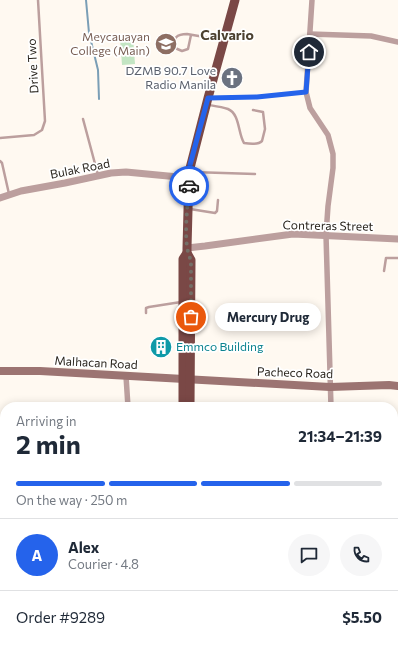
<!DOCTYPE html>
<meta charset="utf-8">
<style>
:root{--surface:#fff;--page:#f6f6f7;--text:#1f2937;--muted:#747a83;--line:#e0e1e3;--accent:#2563eb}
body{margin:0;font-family:Commissioner,sans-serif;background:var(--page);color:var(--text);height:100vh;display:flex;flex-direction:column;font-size:15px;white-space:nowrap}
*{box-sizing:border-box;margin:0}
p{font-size:13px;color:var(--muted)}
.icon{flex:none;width:22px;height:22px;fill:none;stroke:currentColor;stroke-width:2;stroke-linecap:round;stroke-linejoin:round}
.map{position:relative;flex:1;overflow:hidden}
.details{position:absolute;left:0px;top:402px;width:398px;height:248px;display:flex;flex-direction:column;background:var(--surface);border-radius:16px 16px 0 0;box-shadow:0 2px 10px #0003}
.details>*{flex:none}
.pin{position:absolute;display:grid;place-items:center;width:34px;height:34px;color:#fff;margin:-17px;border:2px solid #fff;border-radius:50%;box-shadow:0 1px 4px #0007}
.courier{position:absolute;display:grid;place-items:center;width:40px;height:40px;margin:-20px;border:3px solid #2563eb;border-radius:50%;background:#fff;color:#222;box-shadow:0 1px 5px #0007}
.bubble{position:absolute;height:28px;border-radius:14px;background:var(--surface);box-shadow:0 2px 10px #0003;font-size:13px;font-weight:700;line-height:28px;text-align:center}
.overview em{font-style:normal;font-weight:700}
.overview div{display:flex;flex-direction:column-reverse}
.overview{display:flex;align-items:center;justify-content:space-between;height:68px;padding:0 16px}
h1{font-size:26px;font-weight:700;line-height:30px}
.bar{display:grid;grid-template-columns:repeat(4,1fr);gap:6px 4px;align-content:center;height:48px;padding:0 16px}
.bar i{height:5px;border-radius:3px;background:var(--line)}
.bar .current{background:var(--accent)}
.bar p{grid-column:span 4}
.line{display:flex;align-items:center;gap:10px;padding:0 16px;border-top:1px solid var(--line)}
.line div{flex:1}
.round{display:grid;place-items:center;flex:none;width:42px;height:42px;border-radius:21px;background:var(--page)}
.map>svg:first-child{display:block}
</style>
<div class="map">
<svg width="398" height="650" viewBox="0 0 398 650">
<rect width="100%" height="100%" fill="#fff9f1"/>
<polygon fill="#c3e5c3" points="133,37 135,64 122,65 120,38"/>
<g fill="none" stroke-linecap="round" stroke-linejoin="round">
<polyline stroke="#7a9eb6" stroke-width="2" points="86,0 89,33 98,70 99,99"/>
<g stroke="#bc9f9e" stroke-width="2.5">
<path d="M 191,35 L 188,49 L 182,51 L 175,48 C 172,38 177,34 187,34 L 222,40"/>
<polyline points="211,98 257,97 306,92"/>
<path d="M 209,105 C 215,106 222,107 228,109 C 240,114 238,134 244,143 C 250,144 258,145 262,141 L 265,129 L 263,112 L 253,110"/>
<polyline points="83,119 98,175"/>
<polyline points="0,138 34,135 42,130 45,121 38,0"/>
<polyline points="0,161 2,163 9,194"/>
<polyline points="192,172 255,174"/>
<polyline points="190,209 215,213 217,211 218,200"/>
<polyline points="384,271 386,258 398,258"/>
<polyline points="146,313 146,308 149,307 181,302"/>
<polyline points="0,608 5,610"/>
<polyline points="94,645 105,650"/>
<polyline points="291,645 291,650"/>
</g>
<g stroke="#bc9f9e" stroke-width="5.5">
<polyline points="312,0 306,92 310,108 328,135 333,154 333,168 328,206 326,235 331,407"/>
<polyline points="310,34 371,36 398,42"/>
<polyline points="126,376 128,407"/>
</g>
<g stroke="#bc9f9e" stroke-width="7">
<polyline points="0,198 21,191 65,183 111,173 126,172 189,178"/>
<polyline points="187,248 205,246 293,234 398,239"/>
<polyline points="331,645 334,650"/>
</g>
<polyline stroke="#9c7472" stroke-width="8" points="0,371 40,371 330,387 389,385 398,386"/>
<g stroke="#7a4846" stroke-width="9">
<polyline points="183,407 183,259 187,253"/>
<polyline points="190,407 191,260 187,253 187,248 189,172 208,98 235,0"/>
<polyline points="187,645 187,650"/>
</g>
</g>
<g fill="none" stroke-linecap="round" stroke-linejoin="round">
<path stroke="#746f67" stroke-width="4" stroke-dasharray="0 7.2" d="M 189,186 C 188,205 182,244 191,260 L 191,317"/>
<polyline stroke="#2563eb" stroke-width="5" points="189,186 190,165 208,98 257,97 306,92 309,52"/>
</g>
<defs>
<g id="university-disc" transform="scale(1.15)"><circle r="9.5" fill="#8d6e63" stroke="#fff"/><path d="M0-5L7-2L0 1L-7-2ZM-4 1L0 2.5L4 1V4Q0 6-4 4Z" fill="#fff"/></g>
<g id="church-disc" transform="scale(1.15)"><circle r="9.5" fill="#6b7280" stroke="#fff"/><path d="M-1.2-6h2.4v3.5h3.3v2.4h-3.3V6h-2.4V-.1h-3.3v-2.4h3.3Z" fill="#fff"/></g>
<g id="building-disc" transform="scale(1.15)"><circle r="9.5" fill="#0f9aa8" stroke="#fff"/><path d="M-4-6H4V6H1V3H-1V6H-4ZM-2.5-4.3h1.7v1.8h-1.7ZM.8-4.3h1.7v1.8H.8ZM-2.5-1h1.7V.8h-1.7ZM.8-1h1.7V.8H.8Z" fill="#fff"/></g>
</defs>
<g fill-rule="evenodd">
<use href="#university-disc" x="166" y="44"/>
<use href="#church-disc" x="232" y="78"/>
<use href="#building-disc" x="161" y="347"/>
</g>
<g text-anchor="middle" stroke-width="3.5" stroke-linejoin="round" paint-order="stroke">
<g font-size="12" fill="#785e54" stroke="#fff" text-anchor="end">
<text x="150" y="41">Meycauayan<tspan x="150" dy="14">College (Main)</tspan></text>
</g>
<g font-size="12" fill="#29241d" stroke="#fff">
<text transform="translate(33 66) rotate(-93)" y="4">Drive Two</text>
<text transform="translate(80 169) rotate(-11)" y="4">Bulak Road</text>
<text transform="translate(328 226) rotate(1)" y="4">Contreras Street</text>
<text transform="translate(96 363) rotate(3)" y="4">Malhacan Road</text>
<text transform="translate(295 373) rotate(2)" y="4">Pacheco Road</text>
</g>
<g font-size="12" fill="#5b616d" stroke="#fff" text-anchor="end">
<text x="216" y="75">DZMB 90.7 Love<tspan x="216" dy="14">Radio Manila</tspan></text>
</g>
<g font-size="12" fill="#0d838f" stroke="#fff" text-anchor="start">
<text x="176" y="351">Emmco Building</text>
</g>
<g font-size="14" font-weight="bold" fill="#4c4130" stroke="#fff">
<text x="227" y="40">Calvario</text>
</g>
</g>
</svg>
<div class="pin" style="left:191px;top:317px;background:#ea580c"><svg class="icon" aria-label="bag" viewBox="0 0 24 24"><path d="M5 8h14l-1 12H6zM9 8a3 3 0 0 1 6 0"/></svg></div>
<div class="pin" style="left:309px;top:52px;background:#1f2937"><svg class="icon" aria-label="home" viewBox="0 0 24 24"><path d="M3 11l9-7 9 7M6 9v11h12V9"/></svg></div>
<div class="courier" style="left:189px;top:186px"><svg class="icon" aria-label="car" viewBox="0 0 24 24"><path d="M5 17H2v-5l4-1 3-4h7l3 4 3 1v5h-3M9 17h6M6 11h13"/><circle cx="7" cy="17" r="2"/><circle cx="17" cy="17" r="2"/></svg></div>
<div class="bubble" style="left:215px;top:303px;width:106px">Mercury Drug</div>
<section class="details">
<div class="overview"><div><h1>2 min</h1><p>Arriving in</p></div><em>21:34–21:39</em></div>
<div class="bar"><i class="current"></i><i class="current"></i><i class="current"></i><i></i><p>On the way · 250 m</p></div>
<div class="line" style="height:72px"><b class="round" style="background:var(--accent);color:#fff">A</b><div><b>Alex</b><p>Courier · 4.8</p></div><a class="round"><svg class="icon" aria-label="chat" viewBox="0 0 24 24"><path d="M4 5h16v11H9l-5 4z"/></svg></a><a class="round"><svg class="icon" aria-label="phone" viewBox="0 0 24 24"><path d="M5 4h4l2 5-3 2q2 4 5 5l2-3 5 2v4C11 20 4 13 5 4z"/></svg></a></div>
<div class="line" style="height:52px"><div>Order #9289</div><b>$5.50</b></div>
</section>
</div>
